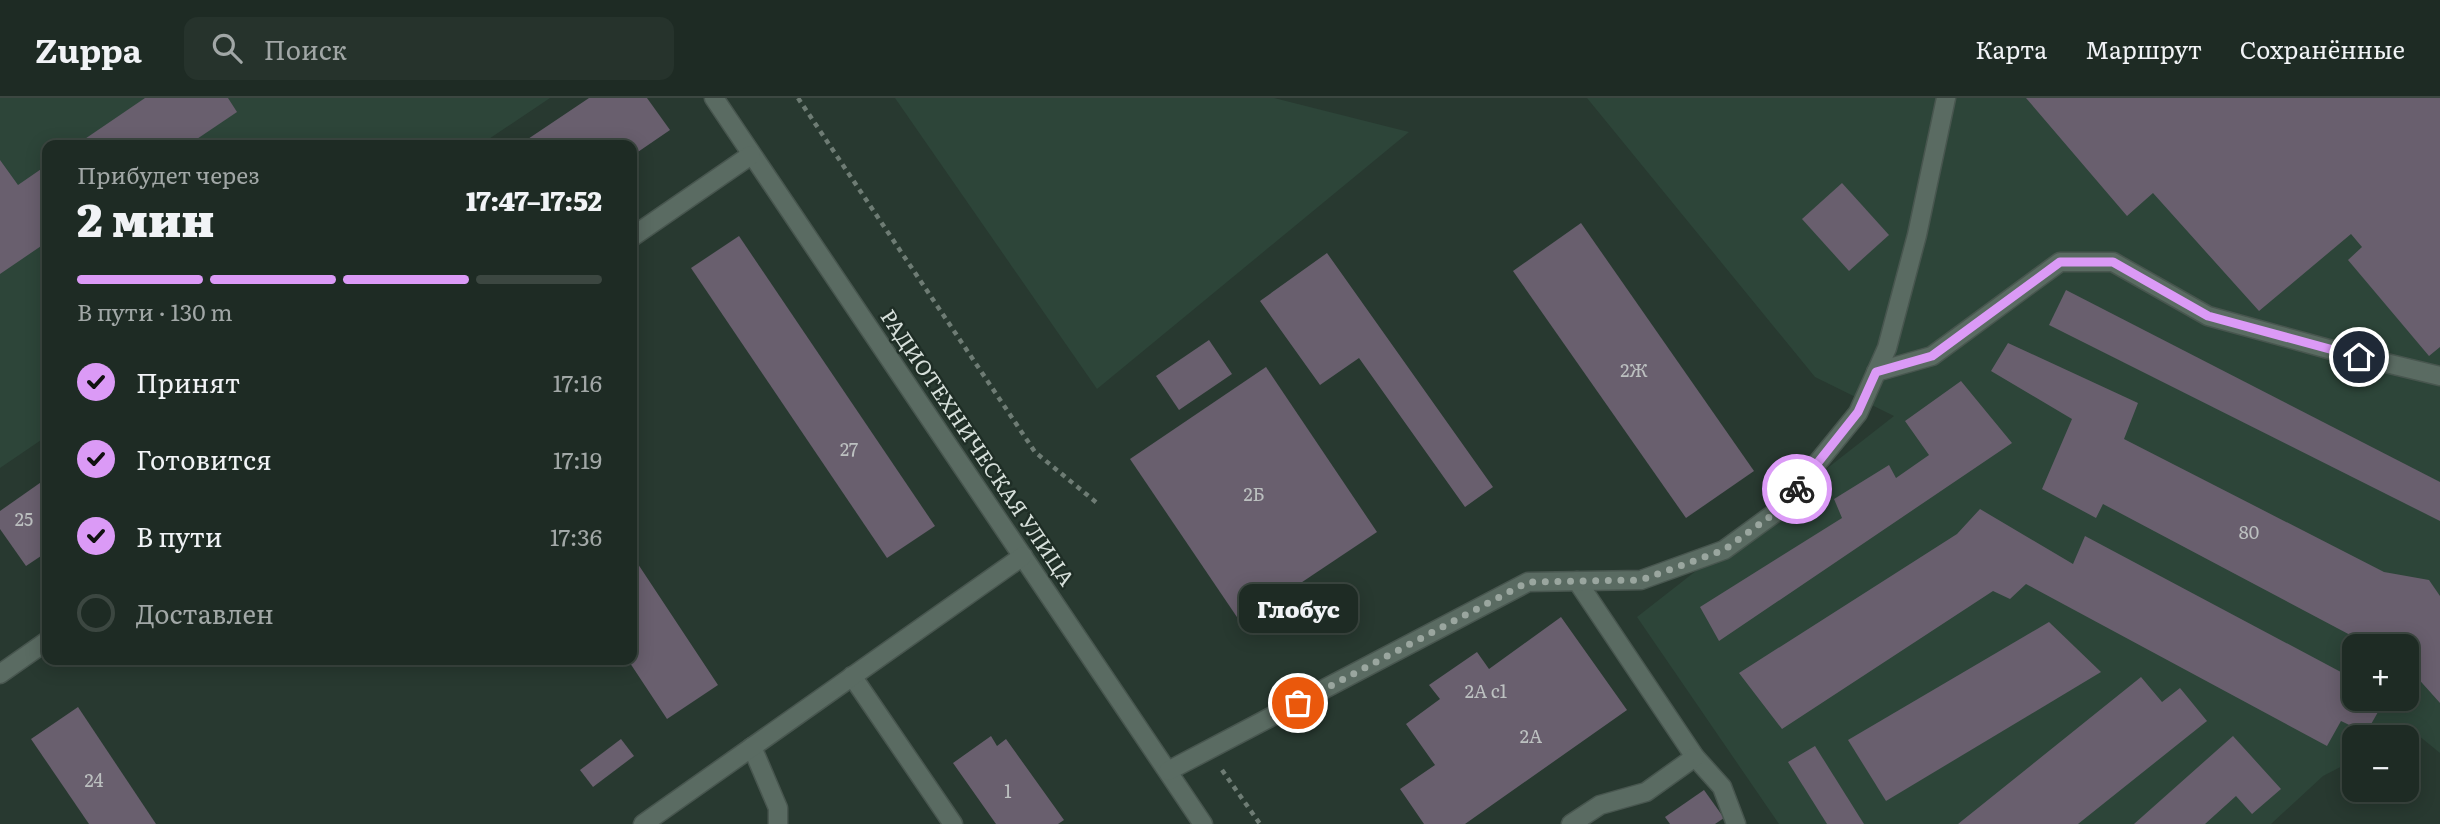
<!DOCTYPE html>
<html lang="ru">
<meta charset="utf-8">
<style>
:root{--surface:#1e2b24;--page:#26332c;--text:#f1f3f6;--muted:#a1a7a6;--line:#3c4741;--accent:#db9af6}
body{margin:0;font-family:Literata,serif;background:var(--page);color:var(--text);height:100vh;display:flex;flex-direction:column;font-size:26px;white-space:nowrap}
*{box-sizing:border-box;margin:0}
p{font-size:23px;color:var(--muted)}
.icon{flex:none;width:38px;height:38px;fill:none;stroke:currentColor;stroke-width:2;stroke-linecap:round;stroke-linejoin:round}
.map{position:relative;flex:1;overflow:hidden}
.sheet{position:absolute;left:42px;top:42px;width:595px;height:525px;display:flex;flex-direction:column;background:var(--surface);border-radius:14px;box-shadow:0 4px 18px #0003,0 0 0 2px var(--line)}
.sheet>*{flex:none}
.tools{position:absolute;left:2342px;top:536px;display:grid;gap:14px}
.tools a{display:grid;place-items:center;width:77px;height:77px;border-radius:14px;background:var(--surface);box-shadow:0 4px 18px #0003,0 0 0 2px var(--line);font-size:35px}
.pin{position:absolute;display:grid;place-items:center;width:60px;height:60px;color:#fff;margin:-30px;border:4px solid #fff;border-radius:50%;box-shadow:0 2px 7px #0007}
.courier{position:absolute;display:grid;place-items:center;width:70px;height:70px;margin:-35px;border:5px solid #db9af6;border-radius:50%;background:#fff;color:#222;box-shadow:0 2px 9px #0007}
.bubble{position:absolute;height:49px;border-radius:14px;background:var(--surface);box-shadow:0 4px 18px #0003,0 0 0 2px var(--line);font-size:23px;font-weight:800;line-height:49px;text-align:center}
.head em{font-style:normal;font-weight:800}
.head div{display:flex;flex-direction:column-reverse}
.head{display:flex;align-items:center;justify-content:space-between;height:119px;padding:0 35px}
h1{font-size:46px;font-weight:800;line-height:52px}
.bar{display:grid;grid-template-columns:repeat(4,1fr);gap:10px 7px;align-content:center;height:84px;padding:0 35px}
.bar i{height:9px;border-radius:5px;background:var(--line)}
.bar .on{background:var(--accent)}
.bar p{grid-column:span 4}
ol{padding:0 35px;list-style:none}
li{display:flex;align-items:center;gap:21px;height:77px}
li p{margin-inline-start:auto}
li .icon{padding:7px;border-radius:50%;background:var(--accent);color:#111;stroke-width:4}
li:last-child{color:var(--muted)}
li i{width:38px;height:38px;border:4px solid var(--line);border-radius:50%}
header{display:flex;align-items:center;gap:42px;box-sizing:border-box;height:98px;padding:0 35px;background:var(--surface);border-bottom:2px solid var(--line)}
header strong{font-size:33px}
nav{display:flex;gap:38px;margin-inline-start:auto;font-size:24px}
.search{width:490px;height:63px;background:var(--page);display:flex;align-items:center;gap:18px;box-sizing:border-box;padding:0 24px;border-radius:14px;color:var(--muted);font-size:26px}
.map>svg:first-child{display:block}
</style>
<header>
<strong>Zuppa</strong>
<div class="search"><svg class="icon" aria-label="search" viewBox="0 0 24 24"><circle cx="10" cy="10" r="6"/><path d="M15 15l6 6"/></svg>Поиск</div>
<nav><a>Карта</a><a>Маршрут</a><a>Сохранённые</a></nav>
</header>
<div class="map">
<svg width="2440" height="726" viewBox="0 0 2440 726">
<rect width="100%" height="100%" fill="#283930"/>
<g fill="#2d4539" fill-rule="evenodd">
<polygon points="0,0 550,0 480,47 47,47 47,338 0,370"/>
<polygon points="895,0 1274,0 1409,34 1097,291"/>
<path d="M 1587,0 L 2440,0 L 2440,655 L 2413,633 L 2401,639 L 2354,639 L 2354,662 L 2323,678 L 2271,726 L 1779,726 L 1637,519 L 1894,318 L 1815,279 ZM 2354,548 L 2406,548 L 2406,600 L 2354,600 Z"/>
</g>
<g fill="#695f6e">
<polygon points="145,0 228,0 237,14 188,47 76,47"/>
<polygon points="589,0 647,0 670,32 632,58 632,47 519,47"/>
<polygon points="2026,0 2440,0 2440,249 2429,258 2348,162 2362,149 2351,136 2259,213 2153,95 2127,118"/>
<polygon points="0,62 18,87 47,67 47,144 0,176"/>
<polygon points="1842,85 1889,137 1849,173 1802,121"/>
<polygon points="1581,125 1754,373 1686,420 1513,173"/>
<polygon points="739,138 935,428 887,460 691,170"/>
<polygon points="1327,155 1493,389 1465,409 1359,260 1320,287 1260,203"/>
<polygon points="2066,192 2440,384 2440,423 2049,227"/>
<polygon points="1209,242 1232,276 1179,312 1156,278"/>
<polygon points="2008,245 2138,305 2124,341 2384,474 2429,482 2440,498 2440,605 2406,567 2406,548 2371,548 2103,406 2096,420 2042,391 2072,321 1991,273"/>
<polygon points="1266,269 1377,434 1241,525 1130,361"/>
<polygon points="1961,283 2012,345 1719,543 1700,509 1842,420 1834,401 1889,367 1896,380 1929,357 1905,323"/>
<polygon points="47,380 47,454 26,468 0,431 0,413"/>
<polygon points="1980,411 2073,466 2085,438 2354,581 2354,600 2386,600 2366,635 2341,623 2327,648 2026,486 2010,501 1993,493 1782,631 1739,575 1957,436"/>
<polygon points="632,457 718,587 667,621 628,562 632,562"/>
<polygon points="1561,519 1627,612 1465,726 1424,726 1400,691 1435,667 1406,626 1440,601 1429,587 1477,554 1489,571"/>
<polygon points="2049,524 2101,574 1886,703 1848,642"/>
<polygon points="2141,579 2162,604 2180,590 2207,623 2078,726 1958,726"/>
<polygon points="78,609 156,726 89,726 31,641"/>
<polygon points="991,638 997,648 1006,641 1064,722 1058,726 996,726 953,665"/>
<polygon points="2233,638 2281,691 2252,716 2236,698 2205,726 2134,726"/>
<polygon points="621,641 634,658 593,689 580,672"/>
<polygon points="1815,648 1864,726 1827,726 1788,664"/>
<polygon points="1704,692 1724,720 1715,726 1670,726 1665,719"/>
</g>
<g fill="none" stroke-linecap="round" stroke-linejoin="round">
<g stroke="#48564f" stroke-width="21">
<g id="minor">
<polyline points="714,0 1203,726"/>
<polyline points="632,139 751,57"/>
<polyline points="1876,274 1932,258 2060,164 2113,164 2208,218 2332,252 2440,278"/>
<polyline points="1577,483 1695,659 1722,689 1736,726"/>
<polyline points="0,576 47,543"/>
<polyline points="852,578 953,726"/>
<polyline points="752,649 778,710 778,726"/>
<polyline points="1168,673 1528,484 1641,482 1724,452 1779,412 1858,315 1887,250 1917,137 1946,0"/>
<polyline points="643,726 1023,458"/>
<polyline points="1571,726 1600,707 1646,694 1695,659"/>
</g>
</g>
<g stroke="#6e7c74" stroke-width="4.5" stroke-dasharray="5 5" stroke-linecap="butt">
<polyline points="798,0 1035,354 1097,405"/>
<polyline points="1222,672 1260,726"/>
</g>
<use href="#minor" stroke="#5a6b62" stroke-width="18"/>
</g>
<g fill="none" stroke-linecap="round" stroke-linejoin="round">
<polyline stroke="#9aa69f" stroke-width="7" stroke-dasharray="0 12.6" points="1298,605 1528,484 1641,482 1724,452 1779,412 1797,391"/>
<polyline stroke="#db9af6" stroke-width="9" points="1797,391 1858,314 1876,274 1932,258 2060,164 2113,164 2208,218 2359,259"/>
</g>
<g text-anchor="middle" stroke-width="5" stroke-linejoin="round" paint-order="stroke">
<g font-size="18" fill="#bcc0c0">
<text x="1634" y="279">2Ж</text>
<text x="849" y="358">27</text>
<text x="1254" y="403">2Б</text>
<text x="24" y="428">25</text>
<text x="2249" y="441">80</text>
<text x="1486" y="600">2А с1</text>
<text x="1531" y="645">2А</text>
<text x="94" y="689">24</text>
<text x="1008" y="700">1</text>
</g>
<g font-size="21" fill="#d7e0db" stroke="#1f2e26">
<text transform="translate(977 350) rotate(56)" y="7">РАДИОТЕХНИЧЕСКАЯ УЛИЦА</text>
</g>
</g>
</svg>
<div class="tools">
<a>+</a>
<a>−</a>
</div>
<div class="pin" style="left:1298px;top:605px;background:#ea580c"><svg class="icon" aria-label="bag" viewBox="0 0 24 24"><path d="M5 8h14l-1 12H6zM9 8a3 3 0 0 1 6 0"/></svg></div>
<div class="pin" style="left:2359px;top:259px;background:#1f2937"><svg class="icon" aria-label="home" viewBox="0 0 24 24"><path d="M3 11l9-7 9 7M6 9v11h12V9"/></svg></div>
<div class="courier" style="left:1797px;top:391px"><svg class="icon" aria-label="bike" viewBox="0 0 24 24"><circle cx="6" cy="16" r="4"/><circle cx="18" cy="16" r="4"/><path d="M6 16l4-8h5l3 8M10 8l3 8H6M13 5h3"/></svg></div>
<div class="bubble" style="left:1239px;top:486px;width:119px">Глобус</div>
<section class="sheet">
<div class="head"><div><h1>2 мин</h1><p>Прибудет через</p></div><em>17:47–17:52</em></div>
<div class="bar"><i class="on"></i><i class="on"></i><i class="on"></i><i></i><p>В пути · 130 m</p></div>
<ol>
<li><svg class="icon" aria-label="check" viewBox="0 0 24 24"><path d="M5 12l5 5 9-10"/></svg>Принят<p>17:16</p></li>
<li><svg class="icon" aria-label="check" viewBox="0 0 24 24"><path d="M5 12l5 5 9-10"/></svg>Готовится<p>17:19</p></li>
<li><svg class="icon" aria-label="check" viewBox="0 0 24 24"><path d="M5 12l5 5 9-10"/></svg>В пути<p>17:36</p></li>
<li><i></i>Доставлен</li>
</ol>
</section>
</div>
